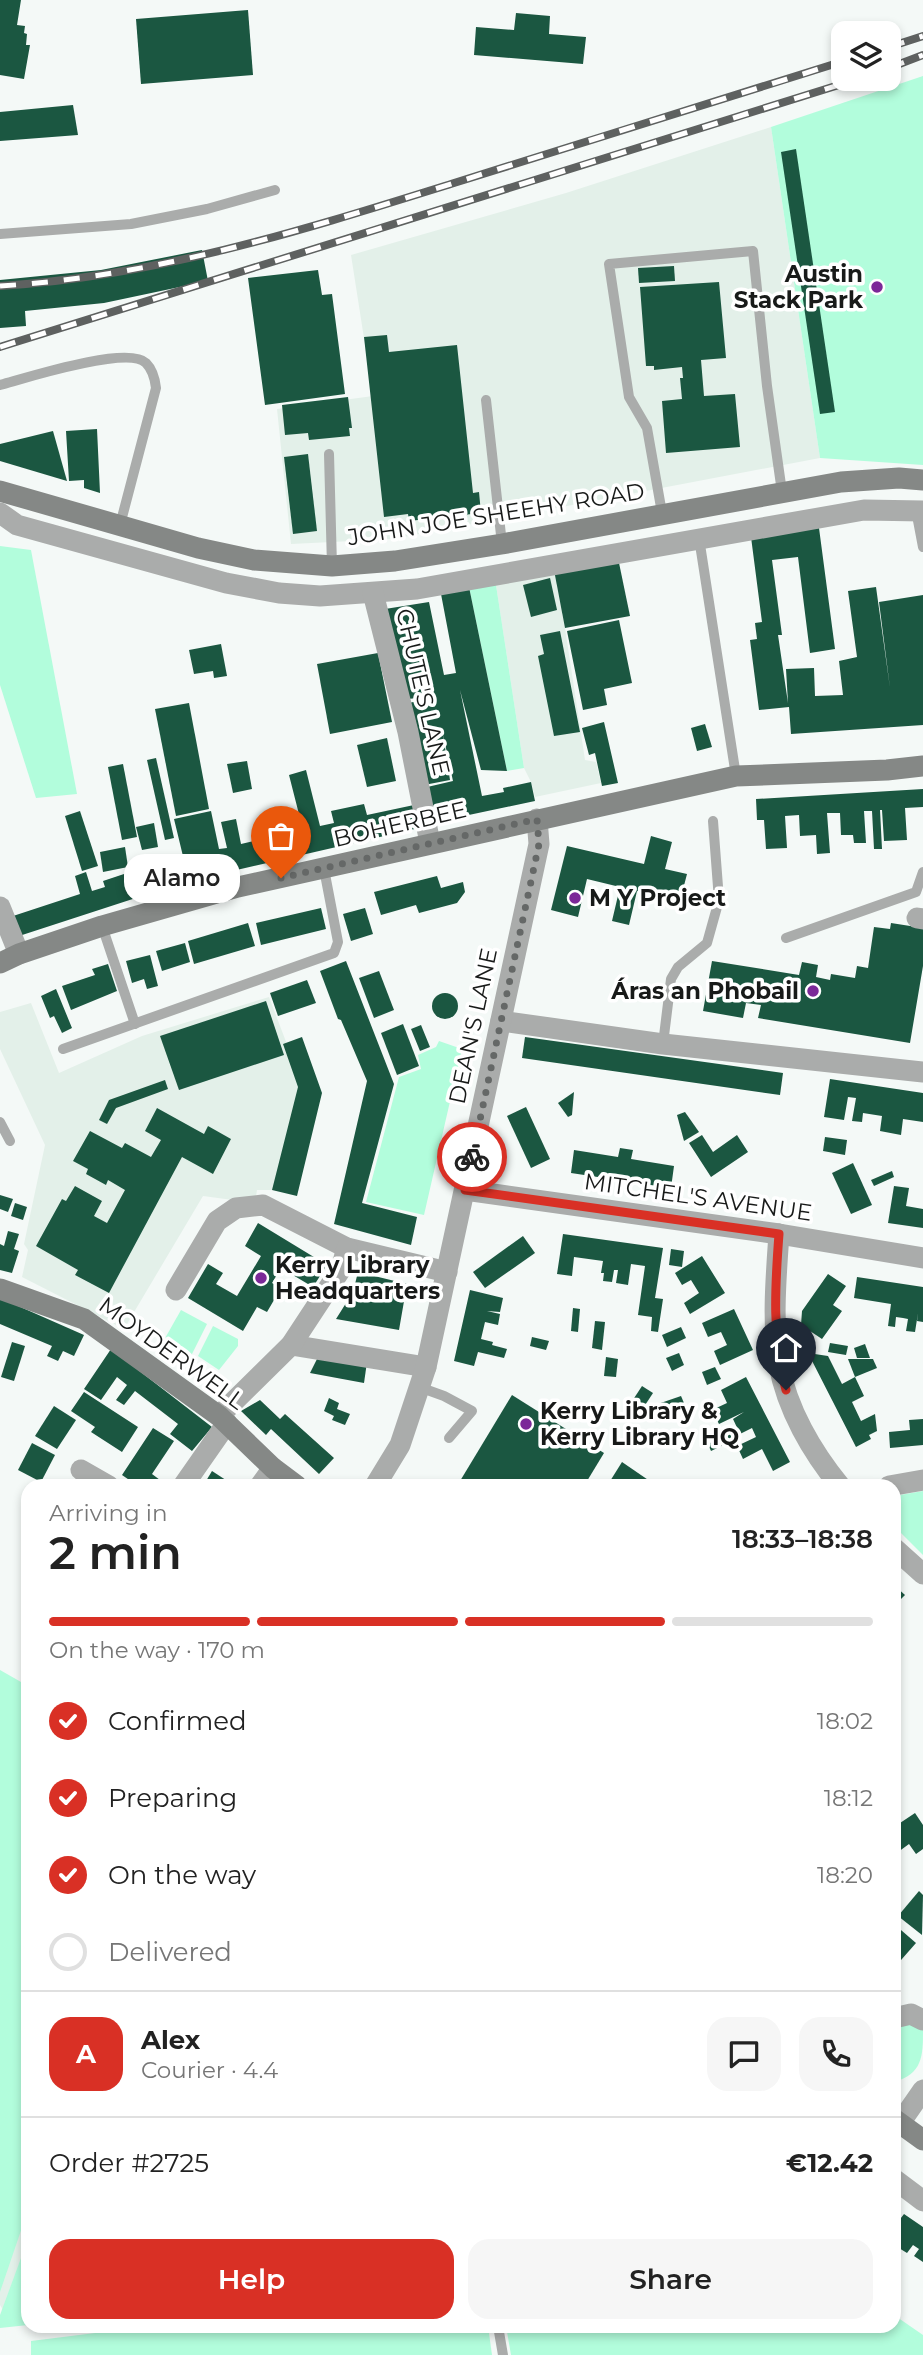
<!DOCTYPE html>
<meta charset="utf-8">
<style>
:root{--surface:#fff;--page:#f6f6f6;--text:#222;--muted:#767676;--line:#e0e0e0;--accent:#d93025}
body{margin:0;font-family:Montserrat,sans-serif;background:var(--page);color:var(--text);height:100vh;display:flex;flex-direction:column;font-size:26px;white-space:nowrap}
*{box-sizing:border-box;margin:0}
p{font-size:23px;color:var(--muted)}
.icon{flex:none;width:38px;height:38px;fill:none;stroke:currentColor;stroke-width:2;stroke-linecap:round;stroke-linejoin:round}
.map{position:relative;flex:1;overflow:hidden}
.sheet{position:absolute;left:21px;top:1479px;width:880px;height:854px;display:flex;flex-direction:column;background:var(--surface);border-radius:21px;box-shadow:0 4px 10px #0003}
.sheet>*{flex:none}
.buttons{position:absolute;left:831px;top:21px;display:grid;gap:14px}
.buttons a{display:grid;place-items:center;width:70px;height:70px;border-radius:14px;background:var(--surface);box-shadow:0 4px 10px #0003;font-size:35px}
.pin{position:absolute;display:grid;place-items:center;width:60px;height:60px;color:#fff;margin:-72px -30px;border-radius:50% 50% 50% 0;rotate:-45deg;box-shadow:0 0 7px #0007}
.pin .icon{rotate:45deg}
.courier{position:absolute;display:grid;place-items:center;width:70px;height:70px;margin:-35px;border:5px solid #d93025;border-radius:50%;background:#fff;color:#222;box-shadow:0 2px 9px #0007}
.bubble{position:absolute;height:49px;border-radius:21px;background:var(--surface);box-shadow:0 4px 10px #0003;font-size:23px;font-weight:600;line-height:49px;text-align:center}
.overview em{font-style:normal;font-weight:600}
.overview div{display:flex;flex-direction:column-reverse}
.overview{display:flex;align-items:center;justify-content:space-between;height:119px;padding:0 28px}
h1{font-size:46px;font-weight:600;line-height:52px}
.bar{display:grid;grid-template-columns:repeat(4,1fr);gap:10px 7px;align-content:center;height:84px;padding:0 28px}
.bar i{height:9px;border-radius:5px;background:var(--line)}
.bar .on{background:var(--accent)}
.bar p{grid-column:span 4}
.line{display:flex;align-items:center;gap:18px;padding:0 28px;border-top:2px solid var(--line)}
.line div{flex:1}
.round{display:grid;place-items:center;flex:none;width:74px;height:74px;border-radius:21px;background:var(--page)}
ol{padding:0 28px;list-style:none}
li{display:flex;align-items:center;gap:21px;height:77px}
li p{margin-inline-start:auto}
li .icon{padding:7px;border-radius:50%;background:var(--accent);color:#fff;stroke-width:4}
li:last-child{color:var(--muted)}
li i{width:38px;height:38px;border:4px solid var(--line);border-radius:50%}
.action{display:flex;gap:14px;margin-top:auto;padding:14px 28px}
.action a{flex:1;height:80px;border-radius:21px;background:var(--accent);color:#fff;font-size:28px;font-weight:600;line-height:80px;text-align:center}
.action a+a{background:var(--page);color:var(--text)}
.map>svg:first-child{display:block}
</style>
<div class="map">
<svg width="923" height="2355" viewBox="0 0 923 2355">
<rect width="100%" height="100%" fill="#f4f9f7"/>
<g fill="#e3f0e9">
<polygon points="771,127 820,458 393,539 291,544 277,409 373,396 351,255 566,193"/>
<polygon points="554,570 565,628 585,760 596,762 601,783 535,797 531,782 524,768 496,585"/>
<polygon points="269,997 304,1089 275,1190 257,1190 255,1203 203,1196 124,1329 22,1277 28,1250 24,1244 45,1145 0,1049 0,1012 31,1003 59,1073 142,1036"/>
<polygon points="28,2196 28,2323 12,2324 0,2305 0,2289"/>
</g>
<g fill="#b2fddc">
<polygon points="923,76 923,465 820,458 771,127"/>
<polygon points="0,546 31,550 77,794 36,798 0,685"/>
<polygon points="496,585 524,768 507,771 469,587"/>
<polygon points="439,1041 462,1049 424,1215 366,1202 399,1077 421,1069 418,1055 436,1047"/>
<polygon points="181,1310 207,1324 192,1354 164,1340"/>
<polygon points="213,1326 238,1339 238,1346 219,1370 198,1356"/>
<polygon points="923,1491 923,1555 894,1526 894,1496"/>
<polygon points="0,1670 28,1686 28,2210 0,2292"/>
<path d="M 906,2022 L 923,2030 C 923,2055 923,2074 894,2082 L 894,2028 Z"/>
<polygon points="28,2239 28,2325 0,2328 0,2315"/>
<polygon points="894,2315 923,2335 923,2355 511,2355 506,2326 894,2326"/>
<polygon points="151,2326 488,2326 492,2355 31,2355 31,2341"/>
</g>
<g fill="#1b5741">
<polygon points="0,0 21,0 17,25 25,26 24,33 27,34 26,45 30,45 24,79 0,75"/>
<polygon points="248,10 253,75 141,84 136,19"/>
<polygon points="516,13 550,16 549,34 586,37 583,64 474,55 476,27 514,30"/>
<polygon points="73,105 78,135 0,141 0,112"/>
<polygon points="796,149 835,412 820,414 781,152"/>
<polygon points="202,250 208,281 104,303 25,311 26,326 0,328 0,280 101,270"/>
<polygon points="674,266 675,281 639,283 638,268"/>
<polygon points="318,270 322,295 332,294 345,394 265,405 248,278"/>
<polygon points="719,282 726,358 701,360 704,396 735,394 740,447 666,453 662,401 682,399 680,378 683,378 682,367 654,370 654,366 646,366 640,287"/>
<polygon points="387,335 389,352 457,345 473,493 479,492 481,513 409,521 408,514 384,517 364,337"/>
<polygon points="348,397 352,428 349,428 350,436 309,440 308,433 285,435 282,405"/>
<polygon points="97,429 100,493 84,488 84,480 69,481 66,431"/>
<polygon points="53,431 67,481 0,461 0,444"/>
<polygon points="308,454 317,531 293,534 284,457"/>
<polygon points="819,528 835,649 810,653 798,557 772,560 782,635 778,635 788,703 786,669 814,668 815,696 843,695 839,661 857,657 848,591 876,587 890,688 879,602 923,595 923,725 791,734 789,707 759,710 750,640 757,639 755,623 762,622 751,537"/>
<polygon points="618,558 630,616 565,628 554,570"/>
<polygon points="550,578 557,610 531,617 523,585"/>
<polygon points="469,587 507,771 481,770 460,690 482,796 504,792 503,788 531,782 535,801 431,823 423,788 453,781 443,734 450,780 424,785 408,703 435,698 435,696 408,699 385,609 429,602 444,675 456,673 441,594"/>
<polygon points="619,620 632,683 604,689 607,705 583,710 567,631"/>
<polygon points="560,631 580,732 554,736 538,656 544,654 540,635"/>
<polygon points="221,644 227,676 214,678 213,671 194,674 189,650"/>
<polygon points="378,653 392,722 330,734 317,664"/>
<polygon points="189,703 209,809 176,816 155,709"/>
<polygon points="604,722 618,783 602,786 595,753 589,755 582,728"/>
<polygon points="705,724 712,747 697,751 691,728"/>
<polygon points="387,738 396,781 367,787 357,745"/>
<polygon points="156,758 174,838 165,840 147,760"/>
<polygon points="247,761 252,789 233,793 227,764"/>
<polygon points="123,764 137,837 122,840 108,767"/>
<polygon points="306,770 320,826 334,823 331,811 364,804 367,815 414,805 419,828 189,881 174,819 211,811 219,849 227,848 221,822 236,819 241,844 303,830 289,775"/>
<polygon points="923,789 923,807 905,808 907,840 884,841 882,810 880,810 882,849 874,849 872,811 864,811 866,843 854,843 853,835 841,835 840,813 827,813 830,853 817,854 816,835 800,836 799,815 785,816 787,848 766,849 764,820 757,820 756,799"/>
<polygon points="80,811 98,866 82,871 65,816"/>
<polygon points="154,823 158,847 142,850 136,827"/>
<polygon points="651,836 672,842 665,869 687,874 680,901 637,891 629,925 612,921 620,887 587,879 578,917 551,910 567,846 644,864"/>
<polygon points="125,847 128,867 103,872 100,852"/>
<polygon points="183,865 188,881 16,937 10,917 80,894 75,876 86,872 92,891 105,887 103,881 133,871 136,881"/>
<polygon points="437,876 441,888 463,882 465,892 457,903 419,913 416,905 381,915 374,892"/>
<polygon points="321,908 326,929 261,945 256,923"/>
<polygon points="365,908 373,934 351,941 343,914"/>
<polygon points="248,923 255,946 194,964 188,941"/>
<polygon points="891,923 923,928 923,966 910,1043 758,1018 761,1005 746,1003 743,1018 703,1011 712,961 799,975 802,962 818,965 816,977 830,980 831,974 855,978 857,966 868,968 874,927 890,929"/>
<polygon points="185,943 190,962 162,971 156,951"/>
<polygon points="150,955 158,986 147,989 144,979 132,983 126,961"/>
<polygon points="346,961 394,1084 362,1203 417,1217 411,1245 334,1224 367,1081 341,1020 338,1019 320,971"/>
<polygon points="108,964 117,991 71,1010 62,986 95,975 92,969"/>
<polygon points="379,971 394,1010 374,1018 359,978"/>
<polygon points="307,980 316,1003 278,1016 270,993"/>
<polygon points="56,989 72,1028 62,1033 54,1016 50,1018 41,996"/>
<circle cx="445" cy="1006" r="13"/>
<polygon points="266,1001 284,1055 179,1090 160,1036"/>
<polygon points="403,1024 419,1066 397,1075 381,1033"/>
<polygon points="421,1025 430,1047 420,1051 411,1029"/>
<polygon points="302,1037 322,1093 297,1196 272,1190 298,1087 283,1044"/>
<polygon points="525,1037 783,1073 780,1095 522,1058"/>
<polygon points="830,1079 923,1093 923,1122 903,1119 901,1135 880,1131 882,1116 863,1113 862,1122 852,1121 856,1098 848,1097 844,1120 824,1117"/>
<polygon points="165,1080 168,1089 116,1108 107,1124 99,1120 109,1100"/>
<polygon points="574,1092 572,1115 568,1117 558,1103"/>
<polygon points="526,1107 550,1159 531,1168 507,1116"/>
<polygon points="157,1108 204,1134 208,1126 231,1139 213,1174 182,1157 109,1293 75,1275 78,1270 36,1246 62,1199 66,1201 75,1186 102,1201 94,1216 107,1223 125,1190 108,1180 106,1185 86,1174 88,1169 73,1161 90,1131 122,1148 125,1143 151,1157 161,1140 145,1131"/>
<polygon points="685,1112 699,1132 684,1141 677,1115"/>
<polygon points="702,1135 713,1152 737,1135 748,1152 711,1177 689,1143"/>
<polygon points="825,1137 847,1140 845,1155 823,1151"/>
<polygon points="620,1148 633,1150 631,1159 674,1166 671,1188 571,1173 574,1150 618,1157"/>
<polygon points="853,1163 872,1205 851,1214 832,1173"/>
<polygon points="892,1171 894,1177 874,1186 871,1180"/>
<polygon points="894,1186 909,1188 906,1206 923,1209 923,1228 888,1223"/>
<polygon points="0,1195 13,1199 8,1212 0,1209"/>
<polygon points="15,1203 27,1207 23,1220 11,1216"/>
<polygon points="258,1223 327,1265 313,1287 281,1268 272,1283 281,1288 267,1312 257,1307 243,1331 188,1298 208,1264 223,1273 216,1284 237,1296 261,1256 245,1246"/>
<polygon points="8,1231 19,1234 14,1249 19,1251 12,1273 0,1270 0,1244 4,1246"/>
<polygon points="563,1234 663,1248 655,1298 663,1299 658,1332 651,1331 652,1317 638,1315 645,1266 631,1264 628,1285 616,1283 618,1270 614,1270 612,1282 603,1281 604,1273 601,1273 603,1261 574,1257 572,1276 557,1274"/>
<polygon points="523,1236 535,1253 485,1288 473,1272"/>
<polygon points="671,1249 684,1251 682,1267 669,1265"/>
<polygon points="702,1256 725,1293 690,1314 684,1303 699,1293 691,1280 682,1285 675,1273"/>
<polygon points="358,1272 407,1284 399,1330 336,1319 353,1292"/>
<polygon points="828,1274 846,1286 833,1305 842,1311 822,1339 801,1325 802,1311"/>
<polygon points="857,1277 923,1287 923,1322 917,1321 918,1313 915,1332 906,1331 908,1319 903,1318 896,1317 895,1327 888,1326 891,1304 854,1298"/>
<polygon points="470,1290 503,1298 500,1312 487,1311 500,1314 498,1325 485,1322 481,1339 493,1342 492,1345 507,1349 504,1358 478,1352 474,1366 454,1361"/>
<polygon points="0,1298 84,1335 74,1356 63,1351 58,1361 47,1356 52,1346 0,1324"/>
<polygon points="573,1308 580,1309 578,1332 571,1331"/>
<polygon points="734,1309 753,1350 720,1365 714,1351 727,1345 721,1332 708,1337 702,1323"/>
<polygon points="595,1321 605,1322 602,1350 592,1348"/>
<polygon points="681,1327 686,1338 667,1347 662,1335"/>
<polygon points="532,1337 549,1341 546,1350 530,1346"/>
<polygon points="12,1342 25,1346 14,1381 1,1377"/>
<polygon points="830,1343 848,1346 846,1355 828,1352"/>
<polygon points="865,1344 870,1358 857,1358 854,1348"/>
<polygon points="111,1349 212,1427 192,1451 170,1434 178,1424 135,1391 124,1405 116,1400 127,1385 117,1377 101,1400 84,1389"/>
<polygon points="320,1353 367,1362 364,1383 310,1373"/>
<polygon points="679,1353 684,1365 672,1371 666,1358"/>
<polygon points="808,1353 828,1356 842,1384 855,1377 864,1396 852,1402 861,1421 875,1414 877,1431 869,1435 871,1439 856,1447"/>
<polygon points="606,1357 618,1359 616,1377 604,1376"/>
<polygon points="848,1359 873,1359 877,1368 855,1377"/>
<polygon points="715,1367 721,1379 707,1385 702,1372"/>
<polygon points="746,1377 790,1462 773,1471 762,1449 743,1459 737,1446 756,1437 752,1428 740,1434 733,1419 744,1412 719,1424 712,1410 727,1403 721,1390"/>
<polygon points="642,1386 653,1393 636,1419 625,1412"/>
<polygon points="84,1392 138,1427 122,1452 91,1432 95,1427 71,1411"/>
<polygon points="512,1395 604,1453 584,1486 457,1486"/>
<polygon points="681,1396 684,1403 656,1416 652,1406"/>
<polygon points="329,1398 339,1403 337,1409 350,1414 345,1425 332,1420 334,1416 324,1411"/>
<polygon points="260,1400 280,1419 285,1414 334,1458 319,1474 271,1429 266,1435 241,1411"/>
<polygon points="54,1406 76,1420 57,1449 35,1436"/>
<polygon points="923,1419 923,1445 890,1448 889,1432 910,1430 909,1420"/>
<polygon points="153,1428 174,1441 152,1474 168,1486 138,1486 122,1475"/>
<polygon points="733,1432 736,1439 711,1451 708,1444"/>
<polygon points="32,1443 55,1455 41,1482 18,1470"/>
<polygon points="622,1462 657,1486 607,1486"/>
<polygon points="212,1471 235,1486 203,1486"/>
<polygon points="27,1568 28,1568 28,1590 22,1589"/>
<polygon points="894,1585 905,1595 894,1606"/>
<polygon points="915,1813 923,1825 923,1849 916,1854 909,1844 894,1855 894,1827"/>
<polygon points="919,1891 923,1895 922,1935 898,1916"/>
<polygon points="894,1924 916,1943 894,1968"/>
<polygon points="904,2214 923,2227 923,2262 914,2256 919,2249 913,2245 907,2253 894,2245 894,2227"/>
</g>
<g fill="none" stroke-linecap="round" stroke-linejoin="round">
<g stroke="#aaacab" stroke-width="10">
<polyline points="0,234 131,224 207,209 275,190"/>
<path d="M 0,385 C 26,378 128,345 146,363 C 153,370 155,379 156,388 L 120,525"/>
<polyline points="486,400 502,544"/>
<polyline points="329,454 332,566"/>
<polyline points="916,510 923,547"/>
<polyline points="662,513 647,428 629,397 609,264 753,251 767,386 782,492"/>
<polyline points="699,538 736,776"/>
<polyline points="102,926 135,1024"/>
<polyline points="786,938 916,892 923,872"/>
<polyline points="663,1044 671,979 678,967 707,943 719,900 713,821"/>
<polyline points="63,1049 334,953 338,942 324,869"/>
<polyline points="0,1122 10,1141"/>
<polyline points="419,1387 444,1396 472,1411 449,1438"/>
<polyline points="498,2326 503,2355"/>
</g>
<g stroke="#aaacab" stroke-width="21">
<polyline points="0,513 17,525 226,583 279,593 320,596 417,589 864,510 923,511"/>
<polyline points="373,593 408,732 430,843"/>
<polyline points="0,907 19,954"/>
<polyline points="917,918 923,919"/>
<polyline points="501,1021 663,1044 923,1072"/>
<polyline points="465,1190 779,1234 923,1258"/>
<path d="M 779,1234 C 776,1277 772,1323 779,1365 C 787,1409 812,1452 840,1486"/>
<polyline points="176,1290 217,1221 236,1208 263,1205 347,1248 447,1272"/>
<polyline points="291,1345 426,1367"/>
<polyline points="219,1416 291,1345 341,1269 347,1248"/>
<polyline points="81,1470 109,1486"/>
<polyline points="183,1486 227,1423"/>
<polyline points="260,1486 273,1468"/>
<polyline points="375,1486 400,1445 426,1367 539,844 537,819"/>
<polyline points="889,1486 923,1480"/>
<polyline points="894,1548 923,1574"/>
<polyline points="894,2018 911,2014 923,2020"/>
<polyline points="900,2123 923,2090"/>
<polyline points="894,2179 923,2201"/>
</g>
<g stroke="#858886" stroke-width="21">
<polyline points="0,491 198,548 254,560 332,566 395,561 502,544 841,482 899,478 923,480"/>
<polyline points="0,963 19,954 102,926 238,887 736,776 887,770 923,766"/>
<polyline points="0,1289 84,1319 219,1416 273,1468 297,1486"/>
<polyline points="894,2119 923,2140"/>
</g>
<g stroke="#5e6160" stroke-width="8">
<g id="rail">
<polyline points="889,47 923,36"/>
<polyline points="889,68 923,55"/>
<path d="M 0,286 C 159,276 303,230 454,183 C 584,142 714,102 844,61"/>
<polyline points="0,347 858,79"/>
</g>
</g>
<use href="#rail" stroke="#fff" stroke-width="5" stroke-dasharray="16" stroke-linecap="butt"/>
</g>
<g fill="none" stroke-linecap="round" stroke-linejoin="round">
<polyline stroke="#656867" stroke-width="7" stroke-dasharray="0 12.6" points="281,878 537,819 539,844 472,1157"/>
<path stroke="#d93025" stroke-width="9" d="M 472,1157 L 465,1190 L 779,1234 C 775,1286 772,1340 786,1390"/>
</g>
<g fill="#7b2898" stroke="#fff" stroke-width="2.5">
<circle cx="877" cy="287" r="7"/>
<circle cx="575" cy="898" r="7"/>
<circle cx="813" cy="991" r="7"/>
<circle cx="261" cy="1278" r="7"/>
<circle cx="526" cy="1424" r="7"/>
</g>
<g text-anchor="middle" stroke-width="7" stroke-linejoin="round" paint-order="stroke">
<g font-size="23" font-weight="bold" fill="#181a19" stroke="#fff" text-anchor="start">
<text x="863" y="282" text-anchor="end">Austin<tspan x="863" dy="26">Stack Park</tspan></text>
<text x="589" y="906">M Y Project</text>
<text x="799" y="999" text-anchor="end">Áras an Phobail</text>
<text x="275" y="1273">Kerry Library<tspan x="275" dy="26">Headquarters</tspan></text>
<text x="540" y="1419">Kerry Library &amp;<tspan x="540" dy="26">Kerry Library HQ</tspan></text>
</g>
<g font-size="23" fill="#181a19" stroke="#fff">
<text transform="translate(496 514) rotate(-9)" y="8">JOHN JOE SHEEHY ROAD</text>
<text transform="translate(423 692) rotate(77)" y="8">CHUTE'S LANE</text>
<text transform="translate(400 824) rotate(-13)" y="8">BOHERBEE</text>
<text transform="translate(473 1026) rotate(-78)" y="8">DEAN'S LANE</text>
<text transform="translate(698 1197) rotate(8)" y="8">MITCHEL'S AVENUE</text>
<text transform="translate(172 1353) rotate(36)" y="8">MOYDERWELL</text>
</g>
</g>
</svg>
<div class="buttons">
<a><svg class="icon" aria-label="layers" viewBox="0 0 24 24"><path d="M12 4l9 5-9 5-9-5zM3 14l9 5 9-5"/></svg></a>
</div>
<div class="pin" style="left:281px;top:878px;background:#ea580c"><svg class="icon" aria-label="bag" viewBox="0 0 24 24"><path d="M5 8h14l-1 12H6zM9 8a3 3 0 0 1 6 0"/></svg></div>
<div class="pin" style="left:786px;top:1390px;background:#1f2937"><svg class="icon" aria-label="home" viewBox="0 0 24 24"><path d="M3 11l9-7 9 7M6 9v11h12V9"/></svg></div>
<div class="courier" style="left:472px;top:1157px"><svg class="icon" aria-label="bike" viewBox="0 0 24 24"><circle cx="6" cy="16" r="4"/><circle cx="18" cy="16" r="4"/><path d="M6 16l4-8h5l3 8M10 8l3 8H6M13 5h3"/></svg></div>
<div class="bubble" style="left:124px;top:854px;width:116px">Alamo</div>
<section class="sheet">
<div class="overview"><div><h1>2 min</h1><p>Arriving in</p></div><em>18:33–18:38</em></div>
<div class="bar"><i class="on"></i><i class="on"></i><i class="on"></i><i></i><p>On the way · 170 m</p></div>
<ol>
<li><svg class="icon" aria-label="check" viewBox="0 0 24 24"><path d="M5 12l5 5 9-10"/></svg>Confirmed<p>18:02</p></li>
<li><svg class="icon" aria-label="check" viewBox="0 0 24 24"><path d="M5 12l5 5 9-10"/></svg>Preparing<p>18:12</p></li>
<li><svg class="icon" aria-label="check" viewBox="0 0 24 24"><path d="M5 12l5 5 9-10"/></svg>On the way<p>18:20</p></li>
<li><i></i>Delivered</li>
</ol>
<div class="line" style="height:126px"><b class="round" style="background:var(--accent);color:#fff">A</b><div><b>Alex</b><p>Courier · 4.4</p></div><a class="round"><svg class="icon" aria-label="chat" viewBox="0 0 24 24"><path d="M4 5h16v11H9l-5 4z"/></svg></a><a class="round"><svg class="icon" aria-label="phone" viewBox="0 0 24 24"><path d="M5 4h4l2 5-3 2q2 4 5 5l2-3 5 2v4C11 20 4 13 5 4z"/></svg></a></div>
<div class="line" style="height:91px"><div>Order #2725</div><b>€12.42</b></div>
<div class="action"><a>Help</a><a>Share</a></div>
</section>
</div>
